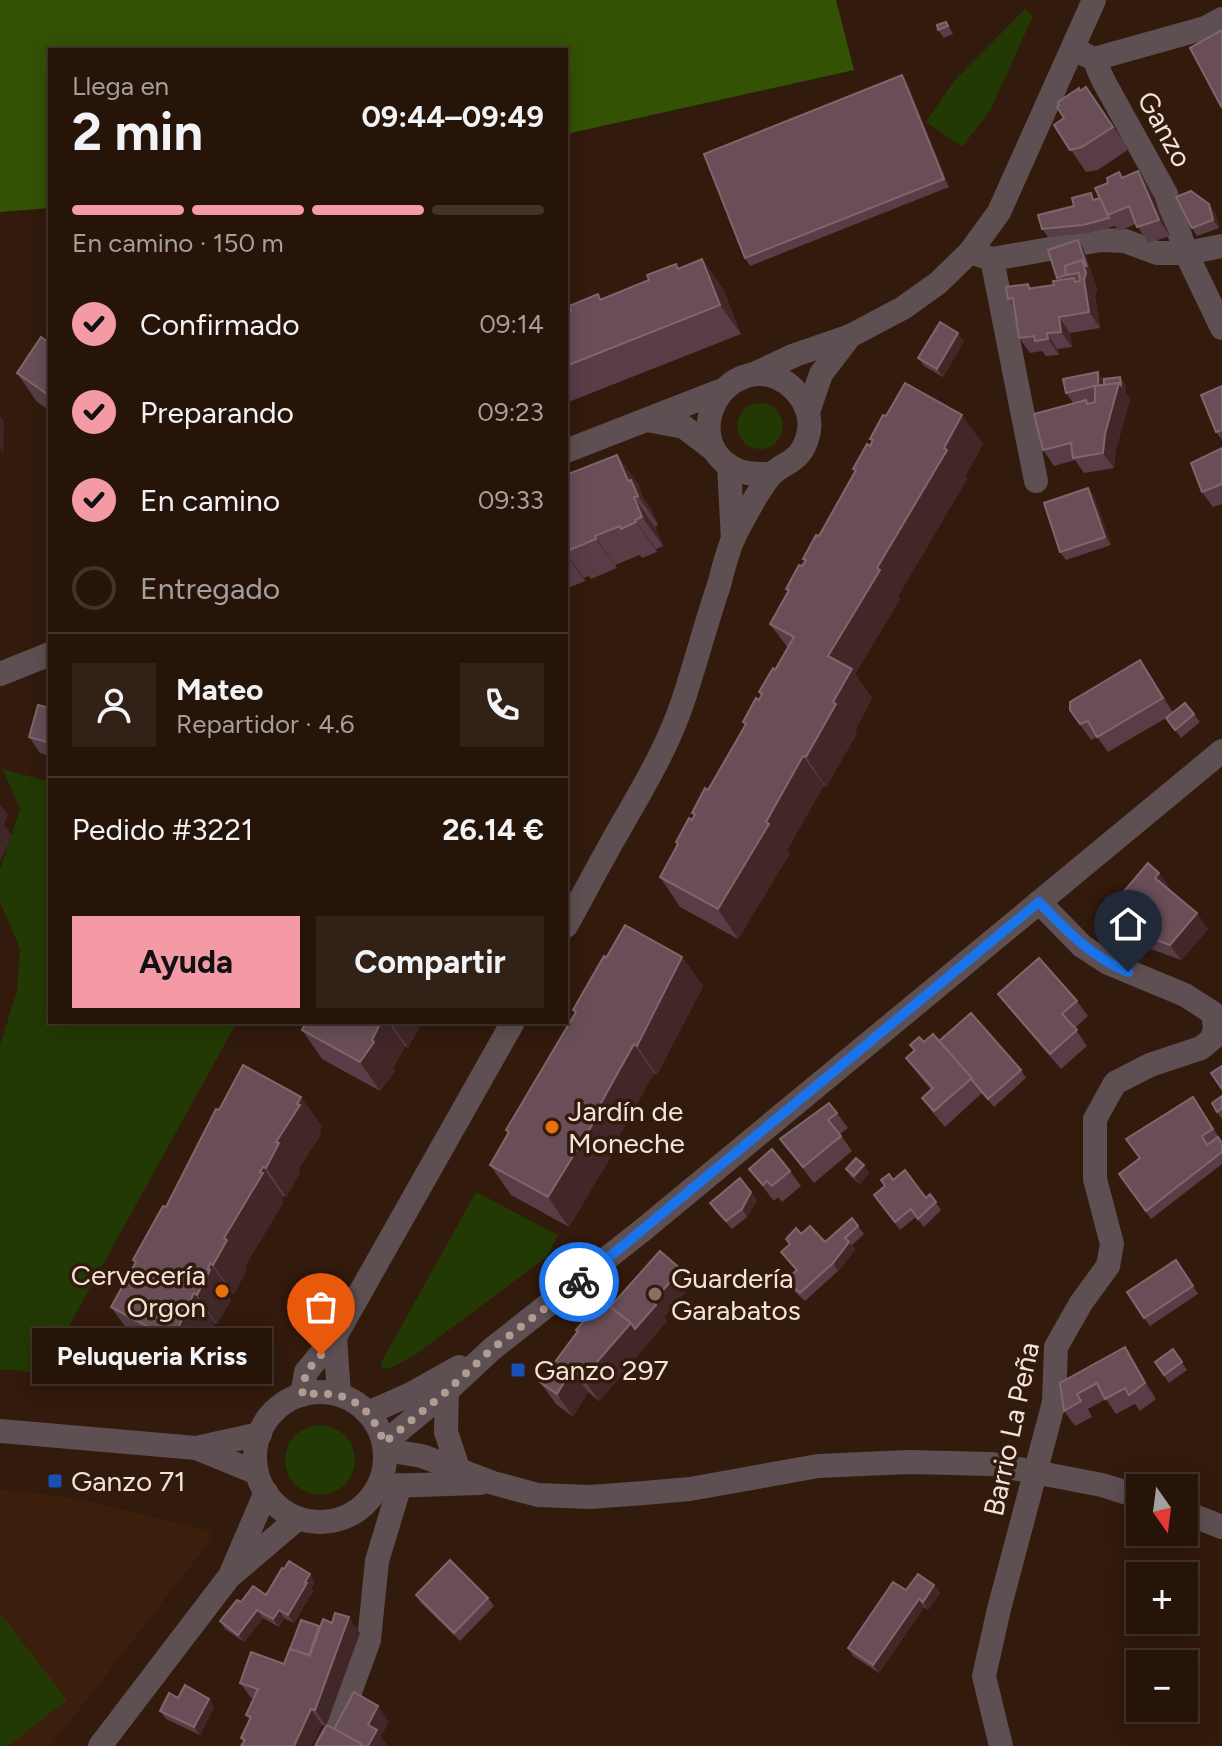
<!DOCTYPE html>
<html lang="es">
<meta charset="utf-8">
<style>
:root{--surface:#261409;--page:#322117;--text:#f1f3f6;--muted:#a49e9c;--line:#42332a;--accent:#f49aa5}
body{margin:0;font-family:Figtree,sans-serif;background:var(--page);color:var(--text);height:100vh;display:flex;flex-direction:column;font-size:30px;white-space:nowrap}
*{box-sizing:border-box;margin:0}
p{font-size:26px;color:var(--muted)}
.icon{flex:none;width:44px;height:44px;fill:none;stroke:currentColor;stroke-width:2;stroke-linecap:round;stroke-linejoin:round}
.map{position:relative;flex:1;overflow:hidden}
.drawer{position:absolute;left:48px;top:48px;width:520px;height:976px;display:flex;flex-direction:column;background:var(--surface);border-radius:0px;box-shadow:0 4px 20px #0003,0 0 0 2px var(--line)}
.drawer>*{flex:none}
.needle{width:52px;rotate:166deg}
.fabs{position:absolute;left:1126px;top:1474px;display:grid;gap:16px}
.fabs a{display:grid;place-items:center;width:72px;height:72px;border-radius:0px;background:var(--surface);box-shadow:0 4px 20px #0003,0 0 0 2px var(--line);font-size:40px}
.pin{position:absolute;display:grid;place-items:center;width:68px;height:68px;color:#fff;margin:-82px -34px;border-radius:50% 50% 50% 0;rotate:-45deg;box-shadow:0 0 8px #0007}
.pin .icon{rotate:45deg}
.courier{position:absolute;display:grid;place-items:center;width:80px;height:80px;margin:-40px;border:6px solid #1a73e8;border-radius:50%;background:#fff;color:#222;box-shadow:0 2px 10px #0007}
.bubble{position:absolute;height:56px;border-radius:0px;background:var(--surface);box-shadow:0 4px 20px #0003,0 0 0 2px var(--line);font-size:26px;font-weight:700;line-height:56px;text-align:center}
.overview em{font-style:normal;font-weight:700}
.overview div{display:flex;flex-direction:column-reverse}
.overview{display:flex;align-items:center;justify-content:space-between;height:136px;padding:0 24px}
h1{font-size:52px;font-weight:700;line-height:60px}
.bar{display:grid;grid-template-columns:repeat(4,1fr);gap:12px 8px;align-content:center;height:96px;padding:0 24px}
.bar i{height:10px;border-radius:6px;background:var(--line)}
.bar .on{background:var(--accent)}
.bar p{grid-column:span 4}
.line{display:flex;align-items:center;gap:20px;padding:0 24px;border-top:2px solid var(--line)}
.line div{flex:1}
.round{display:grid;place-items:center;flex:none;width:84px;height:84px;border-radius:0px;background:var(--page)}
ol{padding:0 24px;list-style:none}
li{display:flex;align-items:center;gap:24px;height:88px}
li p{margin-inline-start:auto}
li .icon{padding:8px;border-radius:50%;background:var(--accent);color:#111;stroke-width:4}
li:last-child{color:var(--muted)}
li i{width:44px;height:44px;border:4px solid var(--line);border-radius:50%}
.action{display:flex;gap:16px;margin-top:auto;padding:16px 24px}
.action a{flex:1;height:92px;border-radius:0px;background:var(--accent);color:#111;font-size:32px;font-weight:700;line-height:92px;text-align:center}
.action a+a{background:var(--page);color:var(--text)}
.map>svg:first-child{display:block}
</style>
<div class="map">
<svg width="1222" height="1746" viewBox="0 0 1222 1746">
<rect width="100%" height="100%" fill="#321a0c"/>
<polygon fill="#3c1e0c" points="0,1489 74,1498 208,1530 212,1538 51,1746 0,1746"/>
<g fill="#223904">
<polygon points="1025,9 1033,16 991,109 962,147 926,122 954,81"/>
<circle cx="760" cy="426" r="23"/>
<polygon points="3,769 50,782 50,1022 237,1022 43,1373 0,1369 0,1045 17,991 20,949 0,902 0,870 20,809"/>
<polygon points="476,1192 558,1235 547,1257 412,1357 389,1369 381,1367 382,1361"/>
<circle cx="320" cy="1460" r="35"/>
<polygon points="0,1613 67,1700 8,1746 0,1746"/>
</g>
<polygon fill="#335204" points="0,0 836,0 854,70 566,134 566,50 50,50 50,208 0,212"/>
<g fill="none" stroke-linecap="round" stroke-linejoin="round">
<g stroke="#5e4f52" stroke-width="24">
<polyline points="1073,49 1094,59 1103,80 1166,194 1186,253 1222,328"/>
<polyline points="1094,59 1205,28 1222,19"/>
<polyline points="970,252 992,259 1101,240 1125,241 1157,253 1186,253 1222,246"/>
<polyline points="992,259 1036,481"/>
<polyline points="754,374 795,355 850,336 903,308 938,283 970,252 999,212 1094,0"/>
<polyline points="808,412 821,374 850,336"/>
<polyline points="647,420 684,427 714,450"/>
<polyline points="566,451 720,391"/>
<polyline points="729,466 733,540"/>
<polyline points="0,674 50,654"/>
<path d="M 566,926 C 580,901 593,876 607,851 C 634,802 665,755 683,701 C 696,662 706,623 719,585 C 723,570 727,553 733,539 C 743,519 756,494 770,476 C 782,462 799,464 807,439 C 819,406 785,367 750,375 C 709,384 691,443 731,467 C 744,475 757,474 772,474"/>
<polyline points="335,1337 339,1394"/>
<polyline points="447,1391 446,1432 459,1471"/>
<circle cx="320" cy="1457" r="65"/>
<polyline points="302,1395 306,1372 335,1337 513,1022"/>
<polyline points="368,1413 411,1394 459,1367"/>
<polyline points="0,1431 196,1448 257,1473"/>
<polyline points="384,1443 447,1391 492,1349 644,1229 1222,751"/>
<polyline points="196,1448 260,1434"/>
<polyline points="385,1450 422,1456 493,1483 538,1495 590,1497 644,1493 690,1489 818,1466 909,1462 992,1464 1102,1485 1140,1497"/>
<polyline points="385,1486 480,1483"/>
<polyline points="1184,1512 1222,1527"/>
<polyline points="232,1571 266,1492"/>
<polyline points="100,1746 229,1577 297,1519"/>
<polyline points="327,1746 336,1730 369,1640 377,1561 400,1485"/>
<polyline points="1001,1746 984,1676 999,1609 1054,1402 1056,1347 1081,1303 1108,1266 1112,1244 1095,1179 1095,1119 1115,1083 1150,1065 1201,1048 1212,1039 1215,1028 1213,1013 1185,995 1108,963 1082,946 1039,902"/>
</g>
</g>
<g fill="#583d47">
<polygon points="946,22 953,34 944,38 938,30"/>
<polygon points="907,83 949,187 750,266 745,258"/>
<polygon points="1086,87 1129,149 1098,170 1086,172 1054,125 1064,118 1080,91"/>
<polygon points="1138,171 1148,186 1170,236 1148,243 1136,224 1119,231 1115,226 1089,233 1048,237 1042,229 1074,206 1100,198 1123,177"/>
<polygon points="1215,212 1219,228 1197,236 1192,228"/>
<polygon points="1083,248 1097,289 1095,296 1100,328 1070,333 1072,347 1057,349 1059,355 1046,356 1042,351 1030,353 1019,338 1015,309 1008,299 1028,284 1032,288 1054,285 1059,280 1057,278"/>
<polygon points="702,259 723,289 741,334 566,403 566,313 598,294 601,299 649,280 676,264 679,268"/>
<polygon points="964,341 943,377 924,366 918,358"/>
<polygon points="50,343 50,411 37,402 17,373"/>
<polygon points="1104,379 1126,385 1126,393 1130,399 1116,449 1114,468 1084,473 1075,460 1054,466 1043,450 1074,404 1066,393"/>
<polygon points="1222,386 1222,440 1216,432"/>
<polygon points="870,439 983,444 965,476 967,479 898,596 900,599 855,674 872,698 855,730 857,733 826,787 824,785 787,850 790,853 738,939 680,907 660,877 678,845 676,842 692,820 694,816 692,813 708,790 745,725 743,722 759,700 761,695 759,692 775,670 788,648 770,624 788,592 786,589 805,562 803,559 819,536 855,472 853,469 872,441"/>
<polygon points="1222,448 1222,504 1213,507 1202,492"/>
<polygon points="617,455 638,484 643,497 651,509 658,525 655,527 663,546 656,549 657,552 642,558 640,555 615,565 617,568 591,579 589,576 584,578 585,581 566,589 566,475"/>
<polygon points="1094,496 1111,545 1066,560 1060,552"/>
<polygon points="1140,660 1173,712 1185,703 1200,722 1181,738 1166,718 1108,752 1097,737 1091,740 1070,711"/>
<polygon points="50,708 50,756 40,753 29,737"/>
<polygon points="1159,873 1170,889 1169,890 1208,929 1181,960 1137,944 1120,930 1109,915"/>
<polygon points="682,957 703,986 657,1075 654,1073 618,1138 620,1141 569,1227 511,1195 490,1165 508,1134 506,1130 575,1013 573,1010 606,958"/>
<polygon points="998,994 1077,1001 1088,1016 1075,1028 1087,1046 1061,1069 1009,1009"/>
<polygon points="306,1022 421,1022 421,1023 408,1048 405,1046 393,1068 395,1071 380,1091 322,1059 302,1030"/>
<polygon points="939,1041 1021,1070 1026,1078 994,1107 982,1093 945,1127 933,1113 922,1098 931,1090 917,1073 906,1058 914,1050 910,1045 924,1042"/>
<polygon points="1222,1096 1222,1119 1217,1112"/>
<polygon points="1193,1097 1222,1142 1222,1164 1151,1219 1119,1174 1140,1158"/>
<polygon points="219,1110 322,1126 319,1132 321,1134 298,1170 300,1173 286,1197 283,1196 282,1200 283,1203 245,1266 247,1269 234,1294 231,1292 229,1297 231,1300 217,1324 215,1323 213,1326 196,1362 194,1361 190,1368 132,1336 111,1307 135,1263 133,1260 166,1207"/>
<polygon points="837,1113 848,1128 840,1134 852,1151 814,1183 780,1139"/>
<polygon points="749,1169 790,1171 801,1186 782,1202 778,1197 774,1201"/>
<polygon points="846,1169 869,1173 860,1184 851,1177"/>
<polygon points="893,1180 926,1198 930,1194 941,1210 924,1227 916,1217 900,1230 874,1195"/>
<polygon points="757,1200 747,1217 732,1229 715,1211 710,1203"/>
<polygon points="852,1218 864,1234 852,1245 855,1250 838,1271 805,1301 791,1288 785,1280 796,1270 781,1252 790,1244 786,1239 801,1234 825,1242"/>
<polygon points="1176,1260 1198,1294 1150,1326 1144,1318"/>
<polygon points="681,1269 692,1285 664,1317 667,1321 599,1401 588,1392 573,1417 556,1404 540,1382 578,1332 576,1330"/>
<polygon points="1173,1349 1187,1370 1169,1383 1155,1362"/>
<polygon points="1135,1363 1156,1399 1140,1411 1135,1404 1116,1414 1106,1399 1088,1409 1092,1417 1075,1426 1064,1411 1060,1383"/>
<polygon points="315,1582 311,1589 313,1591 294,1623 284,1618 279,1627 263,1618 244,1642 225,1629 220,1621 241,1602"/>
<polygon points="934,1585 940,1593 928,1610 924,1607 879,1673 853,1656 848,1648 906,1590"/>
<polygon points="416,1595 488,1598 494,1606 460,1641 421,1603"/>
<polygon points="319,1626 320,1627 360,1633 326,1726 322,1725 243,1742 241,1738 250,1720 246,1715 254,1699 251,1698 240,1683 284,1664"/>
<polygon points="209,1699 214,1707 200,1735 166,1719 160,1711"/>
</g>
<g fill="#422729">
<polygon points="902,75 907,83 949,187 944,179"/>
<polygon points="1138,171 1148,186 1170,236 1159,220"/>
<polygon points="1209,204 1215,212 1219,228 1213,220"/>
<polygon points="1078,240 1083,248 1097,289 1095,296 1100,328 1089,312"/>
<polygon points="702,259 723,289 741,334 720,305"/>
<polygon points="1059,317 1070,333 1072,347 1061,332"/>
<polygon points="958,333 964,341 943,377 937,369"/>
<polygon points="1047,333 1057,349 1059,355 1048,339"/>
<polygon points="1098,372 1109,387 1098,385"/>
<polygon points="1120,377 1126,385 1126,393 1130,399 1116,449 1114,468 1103,453 1105,434"/>
<polygon points="962,415 983,444 965,476 967,479 898,596 900,599 855,674 872,698 855,730 857,733 826,787 806,757 833,702 828,656"/>
<polygon points="0,416 4,421 3,453 0,449"/>
<polygon points="617,455 638,484 643,497 651,509 658,525 628,481"/>
<polygon points="1088,488 1094,496 1111,545 1105,537"/>
<polygon points="634,497 655,527 663,546 642,517"/>
<polygon points="635,520 656,549 657,552 636,522"/>
<polygon points="595,536 615,565 617,568 596,539"/>
<polygon points="566,553 584,578 585,581 566,554"/>
<polygon points="1140,660 1151,676 1174,714 1163,698"/>
<polygon points="803,756 824,785 787,850 790,853 738,939 718,909"/>
<polygon points="0,804 8,815 4,824 12,836 0,862"/>
<polygon points="1159,873 1170,889 1166,894 1155,878"/>
<polygon points="1197,913 1208,929 1181,960 1170,945"/>
<polygon points="682,957 703,986 657,1075 637,1046"/>
<polygon points="381,1022 388,1022 405,1046 393,1068 395,1071 380,1091 360,1062"/>
<polygon points="390,1022 421,1023 408,1048"/>
<polygon points="634,1044 654,1073 618,1138 620,1141 569,1227 548,1197"/>
<polygon points="301,1097 322,1126 319,1132 321,1134 298,1170 300,1173 286,1197 266,1168 276,1142"/>
<polygon points="864,1165 869,1173 860,1184 854,1176"/>
<polygon points="263,1167 283,1196 282,1200 283,1203 245,1266 247,1269 234,1294 213,1265 224,1238"/>
<polygon points="751,1192 757,1200 747,1217 742,1209"/>
<polygon points="849,1242 855,1250 838,1271 833,1263"/>
<polygon points="210,1263 231,1292 229,1297 231,1300 217,1324 197,1295"/>
<polygon points="681,1269 692,1285 664,1317 667,1321 599,1401 583,1378 631,1323"/>
<polygon points="194,1293 215,1323 196,1362 176,1333"/>
<polygon points="173,1332 194,1361 190,1368 169,1338"/>
<polygon points="1125,1347 1135,1363 1156,1399 1145,1383"/>
<polygon points="572,1369 588,1392 573,1417 557,1394"/>
<polygon points="310,1574 315,1582 311,1589 313,1591 294,1623 288,1615"/>
<polygon points="934,1585 940,1593 928,1610 923,1602"/>
<polygon points="919,1599 924,1607 879,1673 873,1665"/>
<polygon points="257,1610 263,1618 244,1642 238,1635"/>
<polygon points="279,1610 284,1618 279,1627 273,1619"/>
<polygon points="349,1617 360,1633 326,1726 315,1710"/>
<polygon points="209,1699 214,1707 200,1735 194,1727"/>
<polygon points="378,1706 389,1722 381,1737 388,1746 368,1746 368,1725"/>
<polygon points="311,1709 322,1725 312,1746 294,1746"/>
</g>
<g fill="#694e57" stroke="#7e666b" stroke-width="2">
<polygon points="946,22 948,26 938,30 937,25"/>
<polygon points="1222,30 1222,108 1190,48"/>
<polygon points="902,75 944,179 745,258 704,154"/>
<polygon points="1086,87 1113,127 1082,147 1070,150 1054,125 1064,118 1057,107 1059,105 1058,102 1079,88 1080,91"/>
<polygon points="1138,171 1159,220 1137,227 1129,206 1108,215 1095,188 1108,183 1107,178 1119,172 1122,178"/>
<polygon points="1191,191 1209,204 1213,220 1192,228 1176,197"/>
<polygon points="1091,193 1093,200 1100,198 1109,218 1083,225 1042,229 1038,215 1074,206 1072,198"/>
<polygon points="1078,240 1087,267 1082,260 1065,266 1066,275 1057,278 1048,250"/>
<polygon points="702,259 720,305 566,366 566,313 571,311 569,306 598,294 600,300 649,280 647,275 676,264 678,269"/>
<polygon points="1082,260 1086,273 1084,280 1089,312 1059,317 1061,332 1047,333 1048,339 1035,341 1034,336 1019,338 1013,298 1008,299 1006,287 1028,284 1029,289 1033,288 1054,285 1053,281 1074,278 1075,282 1080,281 1079,273 1066,275 1065,266"/>
<polygon points="940,322 958,333 937,369 918,358"/>
<polygon points="41,337 50,343 50,396 17,373"/>
<polygon points="1098,372 1098,385 1066,393 1063,379"/>
<polygon points="1120,377 1121,385 1119,383 1104,385 1104,379"/>
<polygon points="905,383 962,415 944,448 947,450 877,568 880,570 828,656 852,669 833,702 836,704 806,757 803,756 766,822 769,824 718,909 660,877 678,844 676,842 689,818 692,820 695,814 692,813 705,788 708,790 746,724 743,722 756,698 759,700 762,694 759,692 773,668 775,670 794,637 770,624 789,590 786,589 799,565 802,566 806,560 803,559 816,535 819,536 856,470 853,469 867,444 870,446 873,440 870,439 883,415 886,416"/>
<polygon points="1119,383 1105,434 1103,453 1073,458 1071,443 1043,450 1034,414 1086,400 1087,404 1095,402 1095,386"/>
<polygon points="1222,386 1222,430 1216,432 1201,395"/>
<polygon points="1222,448 1222,484 1202,492 1191,463"/>
<polygon points="617,455 628,481 631,480 638,496 634,497 642,517 635,520 636,522 621,529 620,526 595,536 596,539 570,550 569,547 566,548 566,475"/>
<polygon points="1088,488 1105,537 1060,552 1044,503"/>
<polygon points="1140,660 1163,698 1097,737 1088,721 1080,724 1070,710 1070,702"/>
<polygon points="1185,703 1194,714 1175,730 1166,718"/>
<polygon points="38,705 50,708 50,743 29,737"/>
<polygon points="1148,863 1159,873 1155,878 1197,913 1170,945 1126,929 1109,915 1109,909"/>
<polygon points="625,925 682,957 637,1046 634,1044 597,1110 600,1112 548,1197 490,1165 509,1132 506,1130 576,1012 573,1010 604,956 606,958"/>
<polygon points="1039,958 1077,1001 1062,1014 1077,1030 1050,1054 998,994"/>
<polygon points="971,1013 1021,1070 988,1099 939,1041"/>
<polygon points="306,1022 381,1022 372,1040 374,1042 360,1062 302,1030"/>
<polygon points="933,1034 972,1078 934,1111 922,1098 933,1088 906,1058 915,1050 910,1045 919,1037 924,1042"/>
<polygon points="243,1065 301,1097 297,1104 300,1105 276,1142 279,1143 266,1168 263,1167 260,1172 263,1173 224,1238 227,1240 213,1265 210,1263 208,1269 210,1270 197,1295 194,1293 192,1297 176,1333 173,1332 169,1338 111,1307 136,1262 133,1260 163,1206 166,1207 216,1109 219,1110"/>
<polygon points="1222,1066 1222,1089 1211,1073"/>
<polygon points="1222,1096 1222,1108 1217,1112 1212,1103"/>
<polygon points="1193,1097 1213,1129 1202,1136 1207,1145 1218,1137 1222,1143 1222,1152 1146,1211 1119,1174 1140,1158 1126,1139"/>
<polygon points="829,1103 837,1113 828,1120 841,1136 803,1167 780,1139"/>
<polygon points="772,1149 790,1171 772,1186 767,1181 763,1185 749,1169"/>
<polygon points="856,1158 864,1165 854,1176 846,1169"/>
<polygon points="905,1170 926,1198 930,1194 936,1202 918,1219 911,1209 895,1222 874,1195 885,1186 881,1180 889,1174 893,1180"/>
<polygon points="740,1178 751,1192 742,1209 726,1221 710,1203"/>
<polygon points="852,1218 858,1226 845,1238 849,1242 833,1263 800,1293 785,1280 797,1270 781,1252 790,1244 786,1239 796,1228 801,1234 810,1226 825,1242"/>
<polygon points="660,1251 681,1269 653,1302 656,1305 635,1329 631,1323 610,1307"/>
<polygon points="1176,1260 1193,1286 1144,1318 1127,1292"/>
<polygon points="601,1300 631,1323 583,1378 572,1369 557,1394 540,1382 578,1331 576,1330"/>
<polygon points="1125,1347 1145,1383 1129,1395 1125,1388 1105,1399 1097,1383 1077,1394 1081,1401 1064,1411 1060,1383"/>
<polygon points="1173,1349 1182,1362 1164,1375 1155,1362"/>
<polygon points="450,1560 488,1598 454,1633 416,1595"/>
<polygon points="289,1561 310,1574 305,1582 307,1583 288,1615 279,1610 273,1619 257,1610 238,1635 220,1621 237,1600 241,1602 253,1586 266,1595 282,1568 284,1569"/>
<polygon points="918,1574 934,1585 923,1602 919,1599 873,1665 848,1648 893,1582 906,1590"/>
<polygon points="335,1613 349,1617 315,1710 311,1709 294,1746 241,1746 245,1740 241,1738 251,1717 246,1715 258,1689 240,1683 251,1652 284,1664 290,1648 310,1656 323,1619 332,1623"/>
<polygon points="301,1620 319,1626 309,1655 290,1649"/>
<polygon points="185,1685 209,1699 194,1727 160,1711 169,1693 178,1698"/>
<polygon points="354,1692 378,1706 368,1725 377,1730 368,1746 362,1746 361,1744 334,1729"/>
<polygon points="327,1725 361,1744 360,1746 315,1746"/>
</g>
<g fill="none" stroke-linecap="round" stroke-linejoin="round">
<path stroke="#b09d92" stroke-width="8" stroke-dasharray="0 14.4" d="M 321,1355 L 306,1372 L 302,1395 C 345,1389 369,1402 384,1443 L 447,1391 L 492,1349 L 579,1282"/>
<path stroke="#1a73e8" stroke-width="10" d="M 579,1282 L 1039,902 C 1068,932 1089,955 1128,972"/>
</g>
<g fill="#e8710a" stroke="#321a0c" stroke-width="3">
<circle cx="552" cy="1127" r="8"/>
<circle cx="222" cy="1291" r="8"/>
</g>
<circle fill="#8d6e63" stroke="#321a0c" stroke-width="3" cx="655" cy="1294" r="8"/>
<g fill="#1a4fb4" stroke="#321a0c" stroke-width="3">
<rect x="510" y="1362" width="16" height="16" rx="4"/>
<rect x="47" y="1473" width="16" height="16" rx="4"/>
</g>
<g text-anchor="middle" stroke-width="7" stroke-linejoin="round" paint-order="stroke">
<g font-size="28" fill="#f4e3da" stroke="#321a0c">
<text transform="translate(1165 129) rotate(61)" y="10">Ganzo</text>
<text transform="translate(1011 1429) rotate(-78)" y="10">Barrio La Peña</text>
</g>
<g font-size="28" fill="#f4e3da" stroke="#321a0c" text-anchor="start">
<text x="568" y="1121">Jardín de<tspan x="568" dy="32">Moneche</tspan></text>
<text x="206" y="1285" text-anchor="end">Cervecería<tspan x="206" dy="32">Orgon</tspan></text>
<text x="671" y="1288">Guardería<tspan x="671" dy="32">Garabatos</tspan></text>
<text x="534" y="1380">Ganzo 297</text>
<text x="71" y="1491">Ganzo 71</text>
</g>
</g>
</svg>
<div class="fabs">
<a><svg class="needle" viewBox="-14 -14 28 28"><path d="M0-13l5 13h-10z" fill="#e53935"/><path d="M0 13l5-13h-10z" fill="#a49e9c"/></svg></a>
<a>+</a>
<a>−</a>
</div>
<div class="pin" style="left:321px;top:1355px;background:#ea580c"><svg class="icon" aria-label="bag" viewBox="0 0 24 24"><path d="M5 8h14l-1 12H6zM9 8a3 3 0 0 1 6 0"/></svg></div>
<div class="pin" style="left:1128px;top:972px;background:#1f2937"><svg class="icon" aria-label="home" viewBox="0 0 24 24"><path d="M3 11l9-7 9 7M6 9v11h12V9"/></svg></div>
<div class="courier" style="left:579px;top:1282px"><svg class="icon" aria-label="bike" viewBox="0 0 24 24"><circle cx="6" cy="16" r="4"/><circle cx="18" cy="16" r="4"/><path d="M6 16l4-8h5l3 8M10 8l3 8H6M13 5h3"/></svg></div>
<div class="bubble" style="left:32px;top:1328px;width:240px">Peluqueria Kriss</div>
<section class="drawer">
<div class="overview"><div><h1>2 min</h1><p>Llega en</p></div><em>09:44–09:49</em></div>
<div class="bar"><i class="on"></i><i class="on"></i><i class="on"></i><i></i><p>En camino · 150 m</p></div>
<ol>
<li><svg class="icon" aria-label="check" viewBox="0 0 24 24"><path d="M5 12l5 5 9-10"/></svg>Confirmado<p>09:14</p></li>
<li><svg class="icon" aria-label="check" viewBox="0 0 24 24"><path d="M5 12l5 5 9-10"/></svg>Preparando<p>09:23</p></li>
<li><svg class="icon" aria-label="check" viewBox="0 0 24 24"><path d="M5 12l5 5 9-10"/></svg>En camino<p>09:33</p></li>
<li><i></i>Entregado</li>
</ol>
<div class="line" style="height:144px"><a class="round"><svg class="icon" aria-label="person" viewBox="0 0 24 24"><circle cx="12" cy="8" r="4"/><path d="M4 21q1-7 8-7t8 7"/></svg></a><div><b>Mateo</b><p>Repartidor · 4.6</p></div><a class="round"><svg class="icon" aria-label="phone" viewBox="0 0 24 24"><path d="M5 4h4l2 5-3 2q2 4 5 5l2-3 5 2v4C11 20 4 13 5 4z"/></svg></a></div>
<div class="line" style="height:104px"><div>Pedido #3221</div><b>26.14 €</b></div>
<div class="action"><a>Ayuda</a><a>Compartir</a></div>
</section>
</div>
